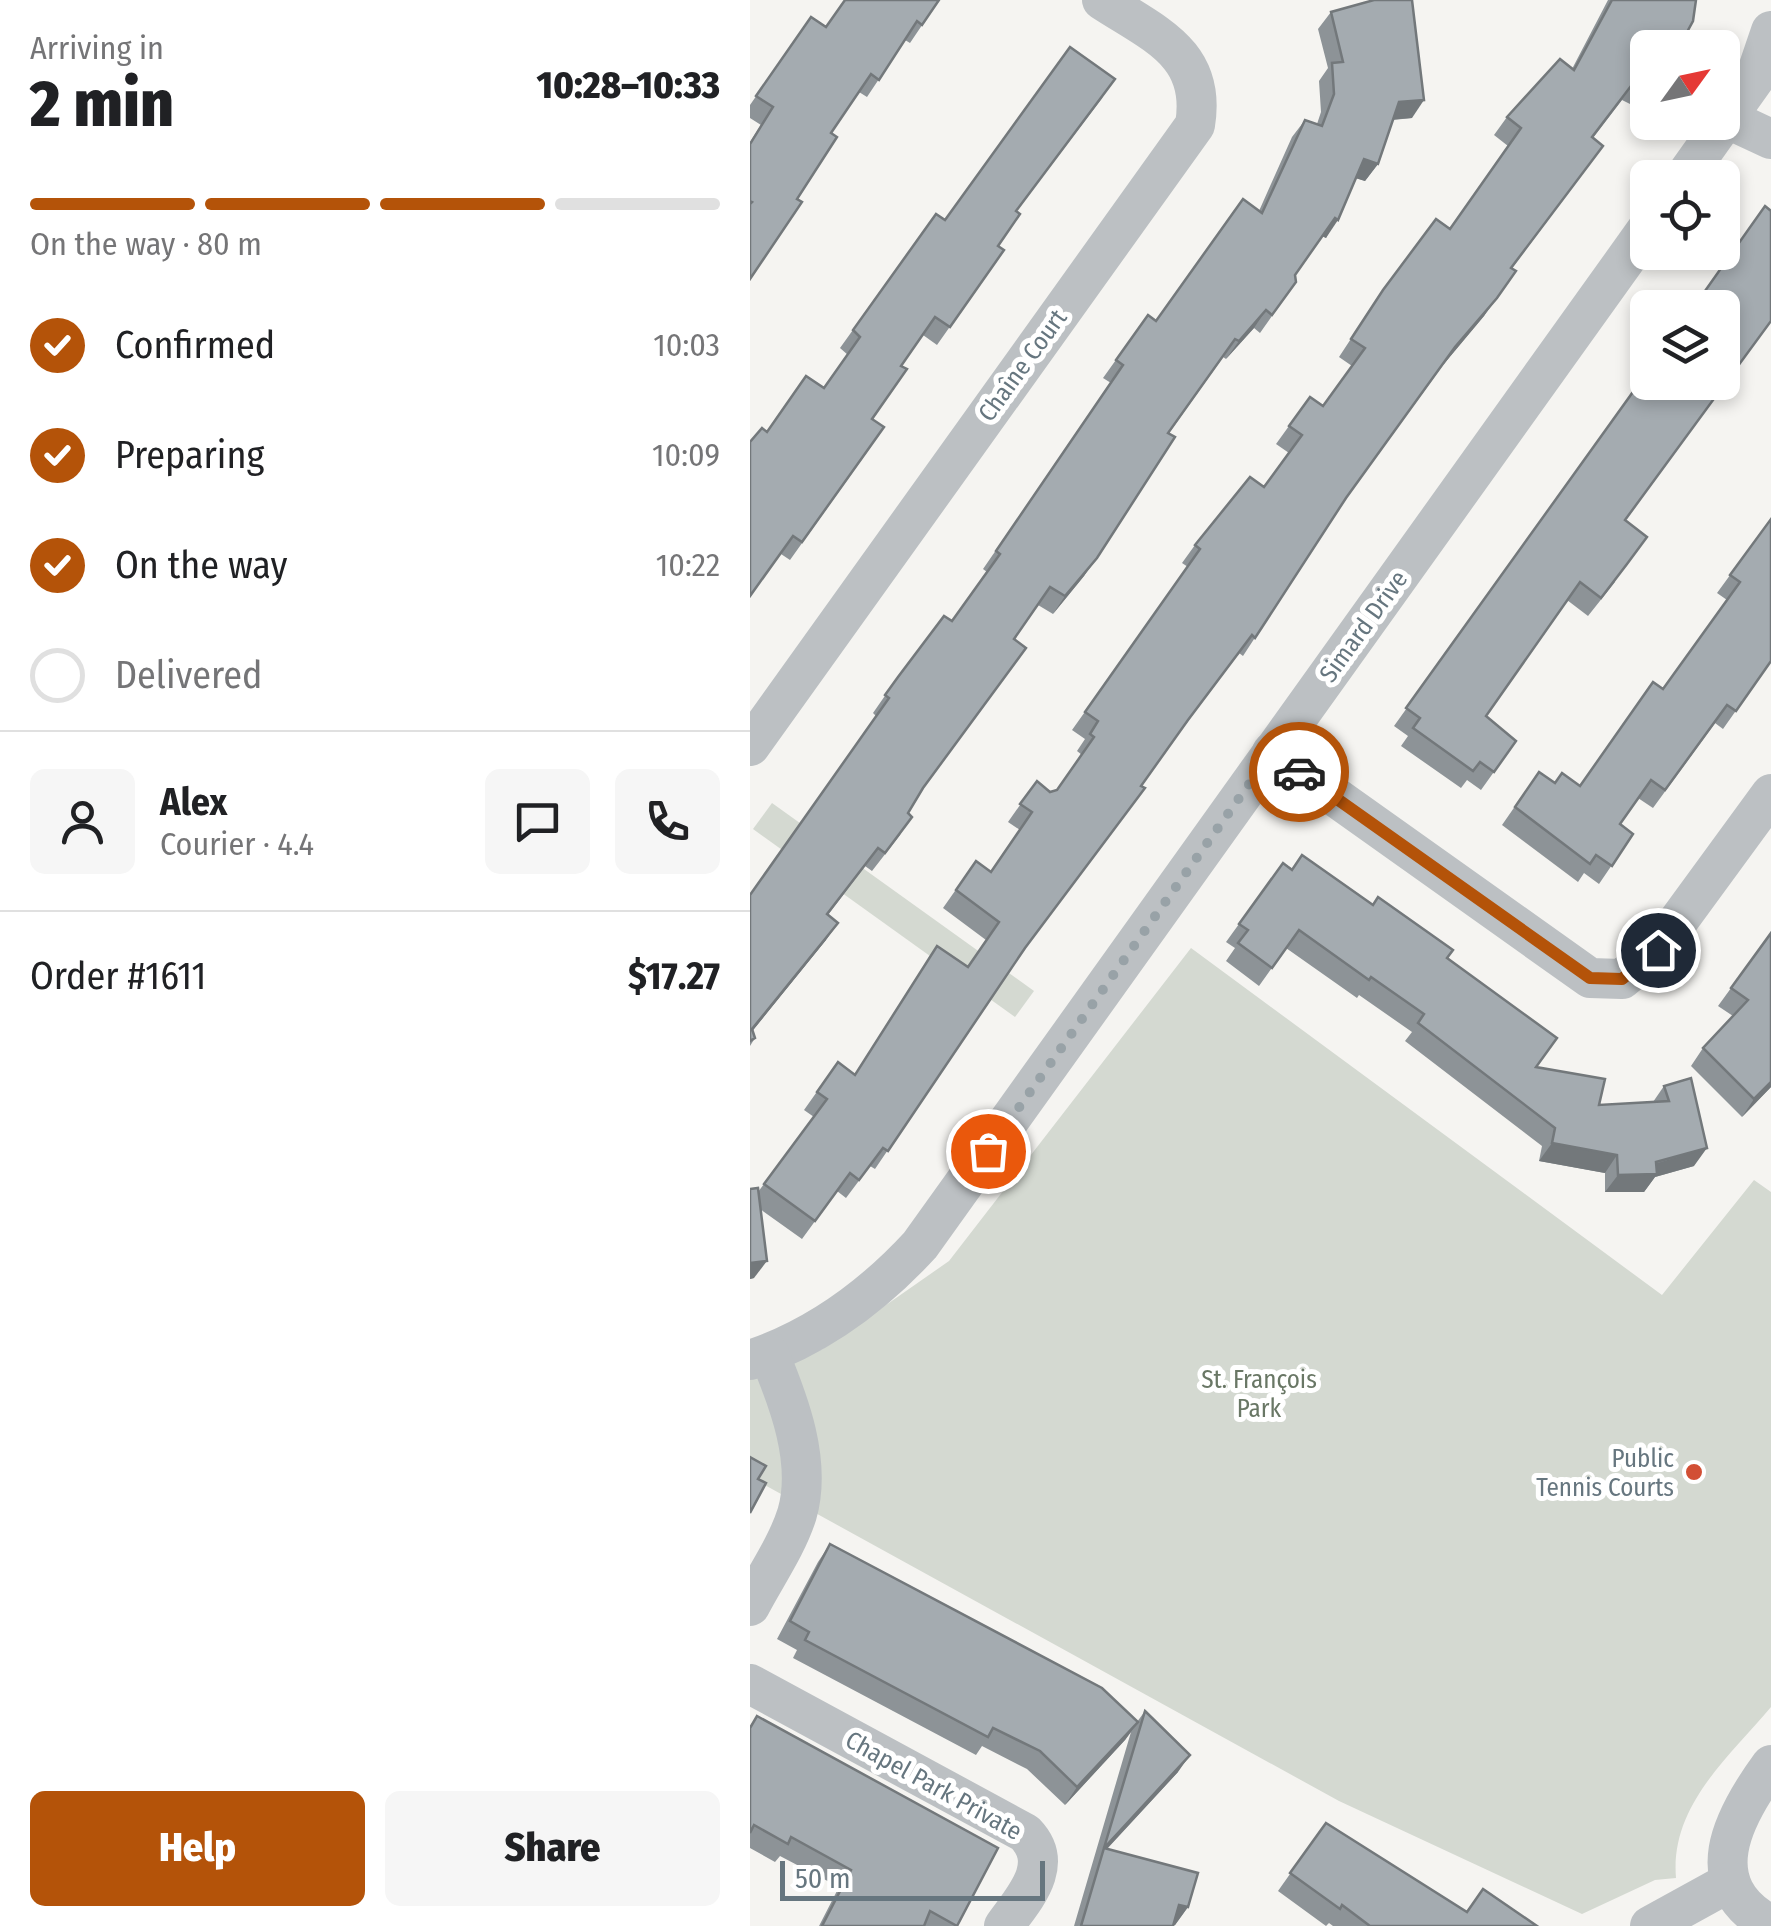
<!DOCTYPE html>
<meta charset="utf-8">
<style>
:root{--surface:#fff;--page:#f6f6f6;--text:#202124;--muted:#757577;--line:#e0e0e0;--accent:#b45309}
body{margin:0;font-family:"Fira Sans Condensed",sans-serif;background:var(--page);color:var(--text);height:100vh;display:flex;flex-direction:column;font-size:38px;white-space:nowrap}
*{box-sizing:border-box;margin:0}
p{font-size:32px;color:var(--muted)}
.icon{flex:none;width:55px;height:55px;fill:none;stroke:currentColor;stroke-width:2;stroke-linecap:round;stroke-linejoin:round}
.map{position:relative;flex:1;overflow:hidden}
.drawer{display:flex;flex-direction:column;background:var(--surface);width:750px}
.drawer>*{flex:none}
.needle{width:65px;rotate:57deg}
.tools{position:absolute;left:880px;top:30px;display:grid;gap:20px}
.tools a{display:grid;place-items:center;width:110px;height:110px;border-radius:15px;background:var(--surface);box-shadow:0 5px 15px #0003;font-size:50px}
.scale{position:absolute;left:30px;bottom:25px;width:265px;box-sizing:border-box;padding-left:10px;border:5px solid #66767f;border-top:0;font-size:28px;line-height:35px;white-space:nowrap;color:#66767f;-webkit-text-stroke:8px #fff;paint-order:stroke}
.pin{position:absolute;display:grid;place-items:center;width:85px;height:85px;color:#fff;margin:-42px;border:5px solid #fff;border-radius:50%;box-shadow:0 2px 10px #0007}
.courier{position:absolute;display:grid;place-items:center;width:100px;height:100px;margin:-50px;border:8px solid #b45309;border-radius:50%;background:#fff;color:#222;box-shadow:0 2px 12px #0007}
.summary em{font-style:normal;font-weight:800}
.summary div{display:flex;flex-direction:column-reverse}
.summary{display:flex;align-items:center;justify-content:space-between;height:170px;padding:0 30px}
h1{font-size:65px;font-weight:800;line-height:75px}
.bar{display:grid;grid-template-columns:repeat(4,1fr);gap:15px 10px;align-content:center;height:120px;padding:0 30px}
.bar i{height:12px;border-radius:8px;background:var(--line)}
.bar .current{background:var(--accent)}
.bar p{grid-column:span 4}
.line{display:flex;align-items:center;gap:25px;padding:0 30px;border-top:2px solid var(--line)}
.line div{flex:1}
.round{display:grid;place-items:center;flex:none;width:105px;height:105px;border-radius:15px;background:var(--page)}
ol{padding:0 30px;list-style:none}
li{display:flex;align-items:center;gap:30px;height:110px}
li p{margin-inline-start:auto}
li .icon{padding:10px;border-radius:50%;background:var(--accent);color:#fff;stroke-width:4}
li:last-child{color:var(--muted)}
li i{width:55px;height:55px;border:5px solid var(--line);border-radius:50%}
.cta{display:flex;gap:20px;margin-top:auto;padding:20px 30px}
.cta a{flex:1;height:115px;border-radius:15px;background:var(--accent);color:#fff;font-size:40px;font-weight:800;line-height:115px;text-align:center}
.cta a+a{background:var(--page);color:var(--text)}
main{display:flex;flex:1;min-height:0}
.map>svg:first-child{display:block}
</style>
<main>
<section class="drawer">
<div class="summary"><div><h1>2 min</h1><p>Arriving in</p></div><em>10:28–10:33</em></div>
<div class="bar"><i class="current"></i><i class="current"></i><i class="current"></i><i></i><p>On the way · 80 m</p></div>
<ol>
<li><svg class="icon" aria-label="check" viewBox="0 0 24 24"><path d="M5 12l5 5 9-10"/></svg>Confirmed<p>10:03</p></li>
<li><svg class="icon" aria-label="check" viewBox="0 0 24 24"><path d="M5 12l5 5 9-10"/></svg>Preparing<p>10:09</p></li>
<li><svg class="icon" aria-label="check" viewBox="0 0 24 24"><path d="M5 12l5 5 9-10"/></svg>On the way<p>10:22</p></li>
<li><i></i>Delivered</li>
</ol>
<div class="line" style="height:180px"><a class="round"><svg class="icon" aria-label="person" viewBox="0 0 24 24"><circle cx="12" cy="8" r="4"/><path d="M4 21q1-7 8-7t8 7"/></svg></a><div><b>Alex</b><p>Courier · 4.4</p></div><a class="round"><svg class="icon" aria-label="chat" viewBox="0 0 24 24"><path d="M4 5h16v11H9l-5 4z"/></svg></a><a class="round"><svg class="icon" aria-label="phone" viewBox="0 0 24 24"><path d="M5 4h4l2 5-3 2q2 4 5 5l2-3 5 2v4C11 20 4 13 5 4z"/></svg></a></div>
<div class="line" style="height:130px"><div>Order #1611</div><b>$17.27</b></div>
<div class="cta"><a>Help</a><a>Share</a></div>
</section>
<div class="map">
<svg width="1021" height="1926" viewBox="0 0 1021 1926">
<rect width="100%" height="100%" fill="#f5f4f1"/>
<g fill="#d4d9d1">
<polygon points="22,803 284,991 265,1017 3,829"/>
<path d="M 441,948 L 912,1295 L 1004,1180 L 1021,1192 L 1021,1707 C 978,1758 920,1806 926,1878 L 905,1880 L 832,1914 L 589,1801 L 0,1477 L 0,1378 L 73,1349 L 199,1261 Z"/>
</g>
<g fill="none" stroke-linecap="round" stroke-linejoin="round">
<g stroke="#bcc0c3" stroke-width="40">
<polyline points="978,119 1021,139"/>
<polyline points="934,178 1005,78 1021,31"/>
<path d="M 0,746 L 445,125 C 457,53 404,34 352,0"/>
<polyline points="522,752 840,978 872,979 907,950 1021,794"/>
<path d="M 0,1360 C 66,1338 123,1296 170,1245 L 898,228"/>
<path d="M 0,1606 C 15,1577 37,1546 47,1514 C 62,1462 39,1402 19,1354"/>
<path d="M 0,1684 L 275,1833 C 306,1865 274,1898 254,1926"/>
<path d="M 1021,1765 C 983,1817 946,1885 1021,1925"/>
<polyline points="900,1926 980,1882"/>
</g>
</g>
<g fill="#8d9397">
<polygon points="189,0 160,43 155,40 117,97 109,92 81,133 47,199 0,279 0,142 11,125 0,118 0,105 61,17 76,27"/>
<polygon points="858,0 946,0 931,43 928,48 898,48 896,88 884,106 872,100 843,138 853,146 762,268 734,316 693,365 592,504 493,656 489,653 426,737 267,960 125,1169 120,1166 96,1198 87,1191 52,1239 10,1209 4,1278 0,1279 0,1189 8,1192 64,1117 54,1110 88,1062 105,1074 187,946 218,967 236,940 193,908 226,861 241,872 270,830 258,822 287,781 300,792 307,790 332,755 327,751 335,739 322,730 438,567 432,563 445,545 514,487 539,453 526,444 539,426 573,406 602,366 589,357 633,290 700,229 758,146 744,135 757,117 822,69"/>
<polygon points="581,12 662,118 643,120 628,164 615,181 606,178 576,238 572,236 545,275 546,282 510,333 504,328 476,359 473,357 419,433 334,576 303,614 288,605 264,639 158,813 150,835 122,871 115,866 78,915 76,940 2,1031 5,1038 0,1046 0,895 126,716 123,713 148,677 202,621 237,572 233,569 361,383 353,378 398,315 406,321 509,211 542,137 555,120 567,124 571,112 569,81 578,68 568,29"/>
<polygon points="353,97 266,211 248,246 254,250 187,345 173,335 151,366 122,419 122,445 40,560 31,554 17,432 74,388 98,355 90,348 186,214 195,220"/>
<polygon points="898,371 865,582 838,616 817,600 736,716 766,741 731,790 717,780 711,788 651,746 658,736 644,726"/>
<polygon points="1021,519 1021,661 973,729 965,723 903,808 888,798 870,824 883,834 849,884 834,873 828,882 752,825 789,772 805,783 830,786 913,689 977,600 967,593"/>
<polygon points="533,863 697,958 787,1067 849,1105 903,1102 914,1086 944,1166 905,1177 894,1192 855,1192 855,1173 789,1161 792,1146 655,1041 662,1032 609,995 607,998 536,948 509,986 476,961 485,948 476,942"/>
<polygon points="1021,933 1021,1087 992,1117 941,1066 953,1048 983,1016 968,1006"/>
<polygon points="80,1544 387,1722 395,1711 428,1772 357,1849 438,1907 425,1925 324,1926 381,1732 375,1740 315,1805 277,1769 232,1746 226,1755 43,1658 47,1650 27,1639 68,1562"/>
<polygon points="7,1716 206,1926 69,1926 89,1887 30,1856 25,1862 0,1848 0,1726"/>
<polygon points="576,1823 717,1912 787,1926 583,1926 579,1923 576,1926 528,1891"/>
</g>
<g fill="#73787b">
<polygon points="674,100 662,118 637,120 649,102"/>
<polygon points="614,159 628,164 615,181 602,177"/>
<polygon points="585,218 588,220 576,238 572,236"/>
<polygon points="747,298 734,316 693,365 705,347"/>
<polygon points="516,310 504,328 476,359 489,341"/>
<polygon points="347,558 334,576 303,614 315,596"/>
<polygon points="88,923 76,940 0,1034 0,1032"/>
<polygon points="1021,1082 1021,1087 992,1117 1004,1099"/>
<polygon points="802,1143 867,1155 855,1173 789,1161"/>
<polygon points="957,1148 944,1166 905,1177 894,1192 855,1192 868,1175"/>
<polygon points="17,1261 4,1278 0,1279 0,1263"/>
<polygon points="388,1722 375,1740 315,1805 327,1787"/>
<polygon points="440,1755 428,1772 352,1854 354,1848 342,1865 354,1848"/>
<polygon points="429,1905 438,1907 425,1925 417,1923"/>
</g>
<g fill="#a4abb0" stroke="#73787b" stroke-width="2.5">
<polygon points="95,0 189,0 172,25 167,21 129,80 121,74 81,133 87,137 47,199 52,202 0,279 0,204 2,202 0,201 0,144 23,107 6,96 61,17 76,27"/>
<polygon points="624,0 662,0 674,100 649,102 628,164 614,159 588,220 585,218 545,275 546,282 522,315 516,310 489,341 485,339 418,433 425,437 347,558 315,596 300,587 264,639 276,648 173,788 158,813 162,817 135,853 128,848 77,914 88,923 2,1029 5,1038 0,1041 0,895 139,698 135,695 148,677 194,616 202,621 250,554 246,551 373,365 366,360 398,315 406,321 493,199 512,213 555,120 572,126 584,94 582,63 593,62 581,12"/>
<polygon points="862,0 946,0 943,21 931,43 923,38 918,48 898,48 896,88 884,82 842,137 853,146 761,268 766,271 747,298 705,347 596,498 505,638 502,635 438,720 391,786 395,788 275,948 138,1151 133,1148 109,1180 100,1173 65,1221 14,1184 77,1099 67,1092 88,1062 105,1075 187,946 218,967 249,922 206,890 226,861 241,872 282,812 270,804 287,781 300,792 307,790 344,737 340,734 348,721 335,712 450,549 445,545 500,477 514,487 552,435 539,426 560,397 573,406 615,348 601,339 633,290 686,219 700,229 771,128 757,117 810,59 824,70"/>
<polygon points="320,47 365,79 266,211 270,214 248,246 254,250 200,327 185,317 151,366 157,369 122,419 134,427 52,542 43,536 0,596 0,442 12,428 17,432 56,376 74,388 110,337 103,330 186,214 195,220"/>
<polygon points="1015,206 1021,211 1021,321 875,520 897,537 877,564 851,598 830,582 736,716 766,741 744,772 730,762 723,771 663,728 670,718 656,708 898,371 898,382 972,382 972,308 943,308"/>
<polygon points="1021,519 1021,661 986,711 977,705 915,790 901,780 870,824 883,834 862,866 846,855 840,864 765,807 789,772 805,783 812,773 830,786 903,682 913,689 990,582 980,575"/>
<polygon points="552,855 623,905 628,897 703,950 697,958 807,1038 786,1067 855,1079 849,1105 919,1101 914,1086 941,1078 957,1148 906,1162 907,1174 868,1175 867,1155 802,1143 805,1128 668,1023 674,1014 621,977 619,980 549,930 522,968 488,943 498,930 489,924 533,863 542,870"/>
<polygon points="1021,933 1021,1082 1004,1099 953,1048 998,1000 981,988"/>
<polygon points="8,1188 17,1261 0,1263 0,1189"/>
<polygon points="0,1457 16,1466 8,1479 16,1483 0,1513"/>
<polygon points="80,1544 352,1688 388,1722 327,1787 290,1751 243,1728 238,1737 55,1640 59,1632 40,1621"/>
<polygon points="395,1711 440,1755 354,1848"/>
<polygon points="7,1716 248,1848 207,1926 180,1911 174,1926 72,1926 101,1870 41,1837 38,1844 4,1825 0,1833 0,1728"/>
<polygon points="576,1823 717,1912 733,1889 787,1926 620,1926 592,1905 590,1909 540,1873"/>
<polygon points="354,1848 448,1873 438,1907 429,1905 423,1926 331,1926"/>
</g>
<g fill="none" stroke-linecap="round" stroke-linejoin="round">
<polyline stroke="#98a2a7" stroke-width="10" stroke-dasharray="0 18" points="238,1151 522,752 549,772"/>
<polyline stroke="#b45309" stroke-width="12" points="549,772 840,978 872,979 908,950"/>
</g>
<circle fill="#d24f34" stroke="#fff" stroke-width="4" cx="944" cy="1472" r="10"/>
<g text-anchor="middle" stroke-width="10" stroke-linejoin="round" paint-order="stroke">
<g font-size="25" fill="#66767f" stroke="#fff">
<text transform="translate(272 365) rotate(-54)" y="9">Chaîne Court</text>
<text transform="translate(613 626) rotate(-54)" y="9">Simard Drive</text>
<text transform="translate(184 1785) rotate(29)" y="9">Chapel Park Private</text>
</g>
<g font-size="25" fill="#697765" stroke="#fff">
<text x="509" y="1388">St. François<tspan x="509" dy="29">Park</tspan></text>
</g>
<g font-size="25" fill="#66767f" stroke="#fff" text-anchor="end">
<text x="924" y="1467">Public<tspan x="924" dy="29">Tennis Courts</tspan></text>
</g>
</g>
</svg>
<div class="tools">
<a><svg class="needle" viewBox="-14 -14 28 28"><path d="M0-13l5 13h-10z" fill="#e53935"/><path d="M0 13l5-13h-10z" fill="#757577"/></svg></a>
<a><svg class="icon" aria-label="locate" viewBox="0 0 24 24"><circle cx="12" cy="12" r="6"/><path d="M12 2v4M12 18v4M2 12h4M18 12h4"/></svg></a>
<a><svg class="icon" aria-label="layers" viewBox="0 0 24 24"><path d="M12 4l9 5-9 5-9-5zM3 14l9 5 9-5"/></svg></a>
</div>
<div class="scale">50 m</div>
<div class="pin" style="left:238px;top:1151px;background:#ea580c"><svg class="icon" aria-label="bag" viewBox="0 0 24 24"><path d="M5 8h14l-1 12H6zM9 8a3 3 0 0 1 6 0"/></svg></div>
<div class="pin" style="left:908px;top:950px;background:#1f2937"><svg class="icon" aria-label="home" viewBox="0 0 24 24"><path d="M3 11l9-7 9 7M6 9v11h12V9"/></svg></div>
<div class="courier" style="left:549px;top:772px"><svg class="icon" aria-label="car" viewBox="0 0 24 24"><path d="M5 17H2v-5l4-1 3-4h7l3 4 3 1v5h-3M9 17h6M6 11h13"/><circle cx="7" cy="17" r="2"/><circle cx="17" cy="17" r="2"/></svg></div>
</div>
</main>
